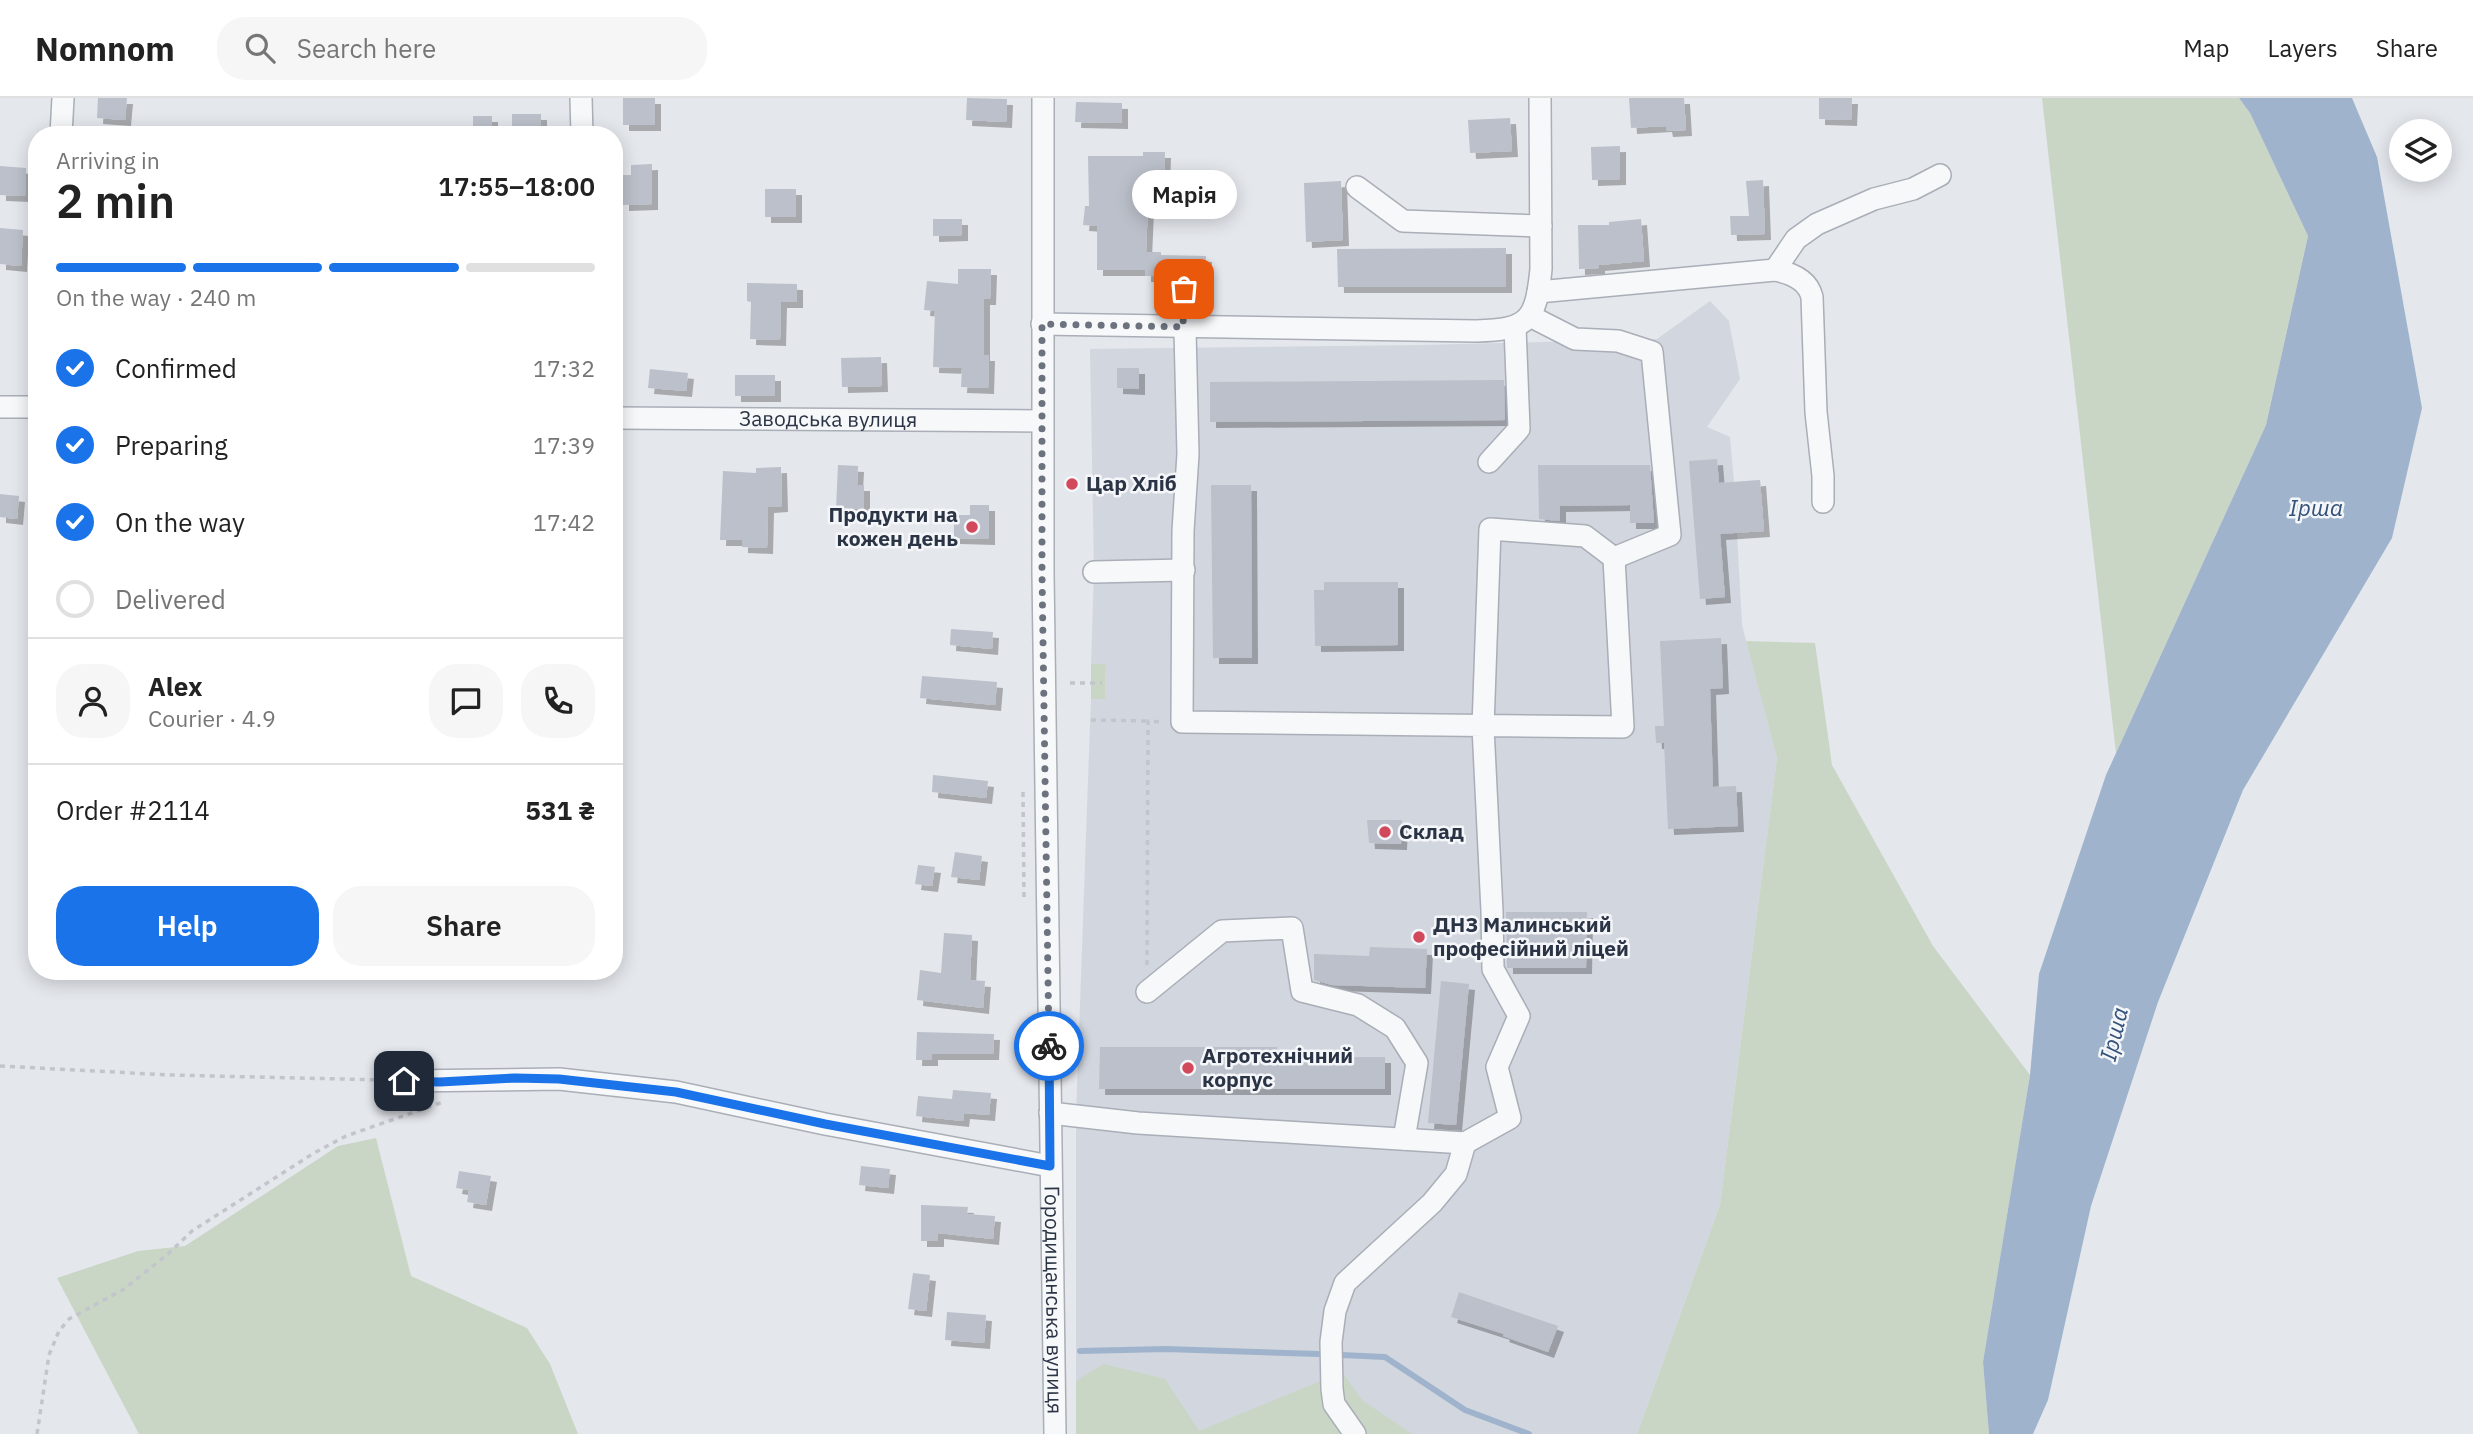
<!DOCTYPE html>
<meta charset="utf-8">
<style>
:root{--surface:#fff;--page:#f6f6f6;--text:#222;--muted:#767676;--line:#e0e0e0;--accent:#1a73e8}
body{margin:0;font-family:"IBM Plex Sans",sans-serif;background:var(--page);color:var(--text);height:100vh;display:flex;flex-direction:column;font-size:26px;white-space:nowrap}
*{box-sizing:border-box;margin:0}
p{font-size:23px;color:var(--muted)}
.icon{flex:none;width:38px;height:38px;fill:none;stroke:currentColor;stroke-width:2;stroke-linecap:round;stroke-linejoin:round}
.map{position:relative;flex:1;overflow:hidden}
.panel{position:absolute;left:28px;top:28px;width:595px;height:854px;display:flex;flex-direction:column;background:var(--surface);border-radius:28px;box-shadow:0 4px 18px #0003}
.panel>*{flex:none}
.controls{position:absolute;left:2389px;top:21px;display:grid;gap:14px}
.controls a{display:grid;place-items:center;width:63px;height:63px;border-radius:50%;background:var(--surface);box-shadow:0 4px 18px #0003;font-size:35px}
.pin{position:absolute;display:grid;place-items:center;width:60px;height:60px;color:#fff;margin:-30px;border-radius:14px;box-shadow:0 4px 10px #0006}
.courier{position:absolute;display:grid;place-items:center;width:70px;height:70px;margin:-35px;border:5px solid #1a73e8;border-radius:50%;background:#fff;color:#222;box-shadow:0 2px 9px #0007}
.bubble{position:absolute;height:49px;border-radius:24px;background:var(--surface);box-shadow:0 4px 18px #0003;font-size:23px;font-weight:600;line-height:49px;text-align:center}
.overview em{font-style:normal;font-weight:600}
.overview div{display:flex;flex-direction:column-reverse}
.overview{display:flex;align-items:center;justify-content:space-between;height:119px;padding:0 28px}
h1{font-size:46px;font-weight:600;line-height:52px}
.bar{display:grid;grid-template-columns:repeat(4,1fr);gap:10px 7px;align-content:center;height:84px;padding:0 28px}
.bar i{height:9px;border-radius:5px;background:var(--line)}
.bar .current{background:var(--accent)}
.bar p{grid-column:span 4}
.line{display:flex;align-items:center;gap:18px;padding:0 28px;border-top:2px solid var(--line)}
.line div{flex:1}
.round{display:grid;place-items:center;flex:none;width:74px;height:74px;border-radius:28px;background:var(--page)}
ol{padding:0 28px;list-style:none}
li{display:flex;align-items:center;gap:21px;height:77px}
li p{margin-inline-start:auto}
li .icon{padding:7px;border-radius:50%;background:var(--accent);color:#fff;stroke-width:4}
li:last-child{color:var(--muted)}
li i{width:38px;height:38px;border:4px solid var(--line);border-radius:50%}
.primary-button{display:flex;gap:14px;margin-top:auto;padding:14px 28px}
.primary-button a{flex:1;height:80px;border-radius:28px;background:var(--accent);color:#fff;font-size:28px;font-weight:600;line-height:80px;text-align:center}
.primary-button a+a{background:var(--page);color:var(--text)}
header{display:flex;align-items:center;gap:42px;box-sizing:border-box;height:98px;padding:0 35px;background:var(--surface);border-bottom:2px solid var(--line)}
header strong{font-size:33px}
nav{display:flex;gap:38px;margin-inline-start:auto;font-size:24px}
.search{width:490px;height:63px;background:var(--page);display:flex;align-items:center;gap:18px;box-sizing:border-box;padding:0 24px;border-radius:28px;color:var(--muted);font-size:26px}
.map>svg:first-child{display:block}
</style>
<header>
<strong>Nomnom</strong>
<div class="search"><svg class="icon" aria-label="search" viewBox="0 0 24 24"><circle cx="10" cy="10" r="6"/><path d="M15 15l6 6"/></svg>Search here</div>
<nav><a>Map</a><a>Layers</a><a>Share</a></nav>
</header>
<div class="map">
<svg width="2473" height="1336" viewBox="0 0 2473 1336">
<defs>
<filter id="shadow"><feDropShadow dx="6" dy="6" stdDeviation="0" flood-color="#0004"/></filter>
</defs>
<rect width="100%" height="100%" fill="#e4e7ec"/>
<polygon fill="#d2d6de" points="1710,203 1729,223 1740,281 1707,329 1730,339 1734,384 1760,382 1764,433 1737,435 1742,527 1777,660 1720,1107 1637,1336 1076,1336 1076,1018 1089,654 1091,601 1105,601 1106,567 1091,566 1094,474 1090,251 1423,247 1657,241"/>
<g fill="#c9d6c5">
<polygon points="2042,0 2239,0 2250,15 2308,138 2266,327 2116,655"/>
<polygon points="1746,543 1815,545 1832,667 1933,848 2030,977 1983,1264 1989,1336 1637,1336 1720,1107 1777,660"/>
<polygon points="1091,566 1106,566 1105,601 1091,601"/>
<polygon points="376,1040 411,1178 527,1230 550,1266 578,1336 139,1336 57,1180 138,1153 185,1148 338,1048"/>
<polygon points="1104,1266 1165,1281 1199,1333 1342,1274 1362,1302 1412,1336 1076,1336 1076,1283"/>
</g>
<polygon fill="#9fb4cc" points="2239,0 2352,0 2377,59 2422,310 2392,440 2243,692 2158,904 2091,1108 2048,1302 2033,1336 1989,1336 1983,1264 2030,977 2039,876 2106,677 2266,327 2308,138 2250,15"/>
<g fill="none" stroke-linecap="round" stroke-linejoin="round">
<g stroke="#9fb4cc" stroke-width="6">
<polyline points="1080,1253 1166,1251 1318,1256"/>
<polyline points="1341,1257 1385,1259 1465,1312 1529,1336"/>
</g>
</g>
<g fill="#bbc0ca" filter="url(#shadow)">
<polygon points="98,0 127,0 125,22 97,20"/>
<rect x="623" y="0" width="32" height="27"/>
<polygon points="967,0 1007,1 1006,24 966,22"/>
<polygon points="1629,0 1684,0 1686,32 1667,33 1666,28 1631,30"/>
<polygon points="1819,0 1852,0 1851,22 1819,21"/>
<polygon points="1076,4 1122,5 1122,25 1075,24"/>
<rect x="512" y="16" width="29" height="17"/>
<rect x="473" y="18" width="19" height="19"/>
<polygon points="1510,20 1512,53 1470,55 1468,22"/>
<polygon points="1620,48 1620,81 1592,82 1591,49"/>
<polygon points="1143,54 1165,54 1164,85 1149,85 1146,154 1161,154 1161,157 1206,158 1204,191 1197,191 1195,184 1184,178 1177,180 1169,191 1169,178 1145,178 1145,172 1097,172 1097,128 1083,127 1085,108 1089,108 1088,58 1143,58"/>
<polygon points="652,66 652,106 623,107 623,77 631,77 631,67"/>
<polygon points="0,68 26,70 25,98 0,97"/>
<polygon points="1763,82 1765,136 1731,137 1730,118 1749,118 1746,83"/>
<polygon points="1341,83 1343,142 1306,144 1304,85"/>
<rect x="765" y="91" width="31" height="28"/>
<polygon points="933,121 962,121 962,137 933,138"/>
<polygon points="1641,121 1644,163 1599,167 1599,170 1579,171 1578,127 1609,127 1609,124"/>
<polygon points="0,130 23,132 21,168 0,166"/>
<polygon points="1506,150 1506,189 1338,189 1337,151"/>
<polygon points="958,171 991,171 990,201 984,201 984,257 989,257 988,290 961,289 962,270 933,269 935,213 924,212 927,183 958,186"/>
<polygon points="747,185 797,186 797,204 781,204 780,242 750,241 751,204 747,203"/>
<polygon points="881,259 882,288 842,289 841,260"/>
<polygon points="1117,270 1139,270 1139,291 1117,290"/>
<polygon points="650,271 688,275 686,293 648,290"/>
<rect x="735" y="277" width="40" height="21"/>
<polygon points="1504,282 1505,322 1210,324 1210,284"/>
<polygon points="1717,361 1719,385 1760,382 1764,433 1720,436 1725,499 1700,501 1689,363"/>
<polygon points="838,367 858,368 857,387 864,387 864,411 836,410"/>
<polygon points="1538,367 1650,367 1654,425 1630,425 1630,407 1560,408 1560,423 1539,421"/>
<polygon points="781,369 782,408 768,409 767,450 742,449 742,442 720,442 723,373 756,375 756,370"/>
<polygon points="1211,387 1251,387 1252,560 1213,560"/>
<polygon points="0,396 19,398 17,421 0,419"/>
<polygon points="970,407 989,407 989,441 954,440 954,417 970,417"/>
<polygon points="1324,484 1398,484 1398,547 1315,548 1314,492 1324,492"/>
<polygon points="951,531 993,534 992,551 950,547"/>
<polygon points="1721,540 1723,590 1710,591 1713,689 1736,688 1738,728 1668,731 1664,645 1656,645 1655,628 1664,628 1660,543"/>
<polygon points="922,578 997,584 995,607 920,600"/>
<polygon points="933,677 988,683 986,700 932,694"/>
<polygon points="1367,722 1402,722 1401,746 1369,745"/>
<polygon points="955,754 982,758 979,782 951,779"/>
<polygon points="918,767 935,769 932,788 915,786"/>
<polygon points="1506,814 1587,814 1586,870 1507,870"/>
<polygon points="944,835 972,837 970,882 985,883 983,910 917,902 920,872 941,875"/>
<polygon points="1370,849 1427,851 1425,890 1332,887 1314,882 1314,856 1369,858"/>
<polygon points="1441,883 1469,886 1456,1027 1428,1025"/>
<polygon points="917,934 994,936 993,956 932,956 932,962 916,962"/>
<polygon points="1100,949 1277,949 1277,959 1385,959 1385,991 1099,991"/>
<polygon points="953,992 991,995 989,1017 964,1015 963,1023 916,1018 918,998 952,1001"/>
<polygon points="861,1068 890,1071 888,1090 859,1087"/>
<polygon points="459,1073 491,1078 486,1107 467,1104 469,1092 456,1090"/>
<polygon points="921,1107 968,1109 967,1116 995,1118 993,1141 938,1135 938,1143 921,1143"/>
<polygon points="913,1175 930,1177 926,1213 908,1211"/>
<polygon points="1459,1194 1558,1228 1548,1254 1503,1238 1504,1236 1451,1219"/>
<polygon points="947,1214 986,1217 984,1245 945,1242"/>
</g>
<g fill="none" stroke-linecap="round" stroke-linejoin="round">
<g stroke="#a9aeb7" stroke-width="24">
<g id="minor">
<polyline points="581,0 582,37"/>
<path id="s1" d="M 1043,0 L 1043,475 L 1055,1336"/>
<polyline points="61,37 63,0"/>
<polyline points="1357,89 1403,123 1541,128"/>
<path d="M 1775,172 C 1791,175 1808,182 1812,199 L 1816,314 L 1823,378 L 1823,404"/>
<polyline points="1184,191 1188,356 1183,433 1182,624 1623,629 1614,460 1585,438 1490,431 1483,629 1492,813 1493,871 1519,918 1497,969 1510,1020 1465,1045"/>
<polyline points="1538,194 1775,172 1796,141 1817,126 1874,101 1913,91 1940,77"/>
<polyline points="1530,218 1575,241 1618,243 1652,254 1670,437 1614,460"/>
<path d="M 1042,226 L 1476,233 C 1529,232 1536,222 1541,171 L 1540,0"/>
<polyline points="0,309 37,309"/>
<path id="s2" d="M 614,320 L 1042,323"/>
<polyline points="1489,364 1519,331 1515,229"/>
<polyline points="1094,474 1184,472"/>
<polyline points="1147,894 1222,833 1292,830 1302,893 1358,907 1395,930 1417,965 1404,1041"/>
<polyline points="404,983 559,981 676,994 825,1026 1050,1068"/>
<polyline points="1050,1015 1138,1025 1465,1045 1456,1076 1432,1105 1345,1185 1335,1213 1331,1244 1332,1291 1334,1306 1355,1336"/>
</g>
</g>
<g stroke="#c2c5cb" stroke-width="3.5" stroke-dasharray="5 5" stroke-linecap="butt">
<polyline points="1070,585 1102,585"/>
<polyline points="1091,622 1148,623"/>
<polyline points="1023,694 1024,799"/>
<polyline points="1147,867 1148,623 1162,624"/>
<polyline points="0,968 170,977 384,982"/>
<polyline points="37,1336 49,1257 59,1233 69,1221 124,1191 168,1156 192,1133 314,1055 346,1038 443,1004"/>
</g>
<use href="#minor" stroke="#f7f8fa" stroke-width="21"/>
</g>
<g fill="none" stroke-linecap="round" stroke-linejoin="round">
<polyline stroke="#6c737f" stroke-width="7" stroke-dasharray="0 12.6" points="1049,948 1042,475 1042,226 1183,229 1184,191"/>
<polyline stroke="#1a73e8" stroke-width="9" points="404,983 440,984 515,980 559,981 676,994 825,1026 1050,1068 1049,948"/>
</g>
<g fill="#d1495b" stroke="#f4f6f9" stroke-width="2.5">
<circle cx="1072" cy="386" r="7"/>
<circle cx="972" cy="429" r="7"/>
<circle cx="1385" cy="734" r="7"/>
<circle cx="1419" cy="839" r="7"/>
<circle cx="1188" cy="970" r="7"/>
</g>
<g text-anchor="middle" stroke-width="5" stroke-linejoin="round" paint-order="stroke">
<g font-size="21" fill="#2b3445" stroke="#f4f6f9">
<text dy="7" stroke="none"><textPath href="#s2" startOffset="214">Заводська вулиця</textPath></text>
<text dy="7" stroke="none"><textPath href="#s1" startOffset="1202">Городищанська вулиця</textPath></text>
</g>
<g font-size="21" font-weight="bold" fill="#2b3445" stroke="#f4f6f9" text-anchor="start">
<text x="1086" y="393">Цар Хліб</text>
<text x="958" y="424" text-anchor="end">Продукти на<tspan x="958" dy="24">кожен день</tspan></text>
<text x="1399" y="741">Склад</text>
<text x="1433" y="834">ДНЗ Малинський<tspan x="1433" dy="24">професійний ліцей</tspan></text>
<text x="1202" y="965">Агротехнічний<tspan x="1202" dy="24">корпус</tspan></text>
</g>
<g font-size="23" font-style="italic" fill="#34527a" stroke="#f4f6f9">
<text x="2316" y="418">Ірша</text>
<text transform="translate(2114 936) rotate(-76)" y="8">Ірша</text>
</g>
</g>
</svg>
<div class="controls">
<a><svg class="icon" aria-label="layers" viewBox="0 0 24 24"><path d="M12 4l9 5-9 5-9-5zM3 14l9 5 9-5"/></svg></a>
</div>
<div class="pin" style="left:1184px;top:191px;background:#ea580c"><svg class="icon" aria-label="bag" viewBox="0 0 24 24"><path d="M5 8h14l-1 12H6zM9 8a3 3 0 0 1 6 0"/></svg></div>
<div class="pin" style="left:404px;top:983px;background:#1f2937"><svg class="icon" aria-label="home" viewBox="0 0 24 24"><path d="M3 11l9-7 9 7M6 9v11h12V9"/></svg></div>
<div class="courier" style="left:1049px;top:948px"><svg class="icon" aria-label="bike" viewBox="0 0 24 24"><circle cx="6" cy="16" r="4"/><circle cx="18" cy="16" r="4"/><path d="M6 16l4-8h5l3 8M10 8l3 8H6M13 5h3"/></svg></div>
<div class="bubble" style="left:1132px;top:72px;width:105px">Марія</div>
<section class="panel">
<div class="overview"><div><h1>2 min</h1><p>Arriving in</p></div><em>17:55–18:00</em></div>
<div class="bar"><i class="current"></i><i class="current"></i><i class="current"></i><i></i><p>On the way · 240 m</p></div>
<ol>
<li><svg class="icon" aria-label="check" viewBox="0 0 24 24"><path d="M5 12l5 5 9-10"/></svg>Confirmed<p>17:32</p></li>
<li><svg class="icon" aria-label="check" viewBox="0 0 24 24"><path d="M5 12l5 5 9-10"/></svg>Preparing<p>17:39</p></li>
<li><svg class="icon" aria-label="check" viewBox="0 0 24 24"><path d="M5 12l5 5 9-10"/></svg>On the way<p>17:42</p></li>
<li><i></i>Delivered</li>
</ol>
<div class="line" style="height:126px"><a class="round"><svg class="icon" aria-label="person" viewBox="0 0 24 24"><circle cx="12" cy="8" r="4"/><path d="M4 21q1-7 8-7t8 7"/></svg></a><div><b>Alex</b><p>Courier · 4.9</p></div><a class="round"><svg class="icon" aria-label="chat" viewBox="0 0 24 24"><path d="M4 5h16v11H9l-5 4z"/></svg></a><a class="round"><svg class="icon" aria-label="phone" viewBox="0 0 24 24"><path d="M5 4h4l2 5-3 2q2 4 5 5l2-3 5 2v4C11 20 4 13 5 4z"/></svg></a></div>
<div class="line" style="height:91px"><div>Order #2114</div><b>531 ₴</b></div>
<div class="primary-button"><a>Help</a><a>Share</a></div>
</section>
</div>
